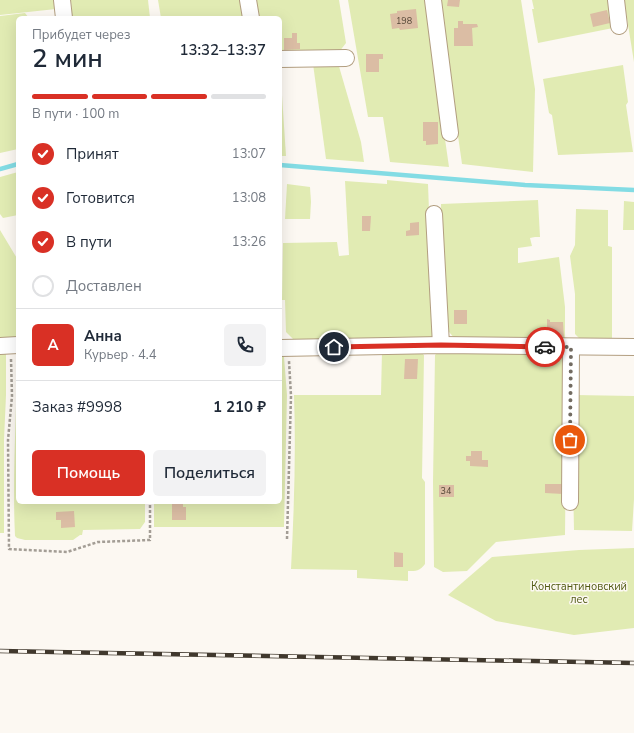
<!DOCTYPE html>
<html lang="ru">
<meta charset="utf-8">
<style>
:root{--surface:#fff;--page:#f2f2f3;--text:#1f2937;--muted:#747a83;--line:#e0e1e3;--accent:#d93025}
body{margin:0;font-family:"Nunito Sans",sans-serif;background:var(--page);color:var(--text);height:100vh;display:flex;flex-direction:column;font-size:15px;white-space:nowrap}
*{box-sizing:border-box;margin:0}
p{font-size:13px;color:var(--muted)}
.icon{flex:none;width:22px;height:22px;fill:none;stroke:currentColor;stroke-width:2;stroke-linecap:round;stroke-linejoin:round}
.map{position:relative;flex:1;overflow:hidden}
.side{position:absolute;left:16px;top:16px;width:266px;height:488px;display:flex;flex-direction:column;background:var(--surface);border-radius:6px;box-shadow:0 4px 16px #0002}
.side>*{flex:none}
.pin{position:absolute;display:grid;place-items:center;width:34px;height:34px;color:#fff;margin:-17px;border:2px solid #fff;border-radius:50%;box-shadow:0 1px 4px #0007}
.courier{position:absolute;display:grid;place-items:center;width:40px;height:40px;margin:-20px;border:3px solid #d93025;border-radius:50%;background:#fff;color:#222;box-shadow:0 1px 5px #0007}
.summary em{font-style:normal;font-weight:600}
.summary div{display:flex;flex-direction:column-reverse}
.summary{display:flex;align-items:center;justify-content:space-between;height:68px;padding:0 16px}
h1{font-size:26px;font-weight:600;line-height:30px}
.bar{display:grid;grid-template-columns:repeat(4,1fr);gap:6px 4px;align-content:center;height:48px;padding:0 16px}
.bar i{height:5px;border-radius:3px;background:var(--line)}
.bar .active{background:var(--accent)}
.bar p{grid-column:span 4}
.line{display:flex;align-items:center;gap:10px;padding:0 16px;border-top:1px solid var(--line)}
.line div{flex:1}
.round{display:grid;place-items:center;flex:none;width:42px;height:42px;border-radius:6px;background:var(--page)}
ol{padding:0 16px;list-style:none}
li{display:flex;align-items:center;gap:12px;height:44px}
li p{margin-inline-start:auto}
li .icon{padding:4px;border-radius:50%;background:var(--accent);color:#fff;stroke-width:4}
li:last-child{color:var(--muted)}
li i{width:22px;height:22px;border:2px solid var(--line);border-radius:50%}
.primary-button{display:flex;gap:8px;margin-top:auto;padding:8px 16px}
.primary-button a{flex:1;height:46px;border-radius:6px;background:var(--accent);color:#fff;font-size:16px;font-weight:600;line-height:46px;text-align:center}
.primary-button a+a{background:var(--page);color:var(--text)}
.map>svg:first-child{display:block}
</style>
<div class="map">
<svg width="634" height="733" viewBox="0 0 634 733">
<rect width="100%" height="100%" fill="#fcf8f2"/>
<g fill="#e1ebb3">
<polygon points="0,0 56,0 56,9 0,15"/>
<polygon points="71,0 148,0 150,18 72,18"/>
<polygon points="158,0 244,0 246,18 161,18"/>
<polygon points="255,0 339,0 346,43 339,52 280,54 280,18 257,18"/>
<polygon points="348,0 425,0 449,167 390,162 383,117 368,117"/>
<polygon points="440,0 521,0 535,89 533,172 462,164 448,66"/>
<polygon points="532,0 614,0 618,27 538,43 532,9 534,9"/>
<polygon points="624,0 634,0 634,62"/>
<polygon points="25,13 29,18 18,18 18,149 0,153 0,16"/>
<polygon points="338,63 361,142 364,162 326,159 313,64"/>
<polygon points="280,65 286,156 280,156"/>
<polygon points="623,65 628,102 626,105 633,152 558,155 552,115 549,113 543,79"/>
<polygon points="18,172 18,215 3,218 0,214 0,177"/>
<polygon points="387,180 428,184 431,264 435,331 432,340 294,340 286,332 285,300 282,300 283,243 337,242 339,256 349,255 345,181 387,184"/>
<polygon points="287,184 310,187 311,202 310,219 285,219"/>
<polygon points="538,200 540,237 535,237 530,238 532,246 518,248 518,263 559,257 565,307 565,341 455,339 444,326 440,263 441,204"/>
<polygon points="624,201 634,202 634,230 623,230"/>
<polygon points="576,209 608,210 608,246 612,247 612,339 580,339 575,334 575,294 570,256 575,245"/>
<polygon points="0,230 18,260 18,339 0,339"/>
<polygon points="0,350 6,350 6,395 4,440 4,533 0,533"/>
<path d="M 17,350 L 18,502 L 145,502 L 145,522 L 140,529 L 83,530 L 82,535 L 80,535 L 73,540 L 25,540 L 17,538 L 15,536 C 12,474 17,413 17,350 Z"/>
<path d="M 382,351 L 419,351 L 424,355 L 422,478 L 425,482 L 425,564 C 420,571 416,571 408,571 L 408,581 L 357,578 L 357,570 L 291,569 C 294,511 296,453 294,395 L 381,395 Z"/>
<polygon points="439,351 565,354 566,442 565,535 496,542 467,571 443,572 434,567 433,482 435,355"/>
<polygon points="280,354 284,357 287,395 284,527 154,527 154,502 280,502"/>
<polygon points="575,395 634,396 634,499 632,531 574,530 573,482"/>
<polygon points="634,548 634,628 574,635 496,621 448,595 492,557 579,550"/>
</g>
<g fill="none" stroke-linecap="round" stroke-linejoin="round">
<g stroke="#83dce4" stroke-width="4.5">
<polyline points="280,165 525,185 634,190"/>
<polyline points="0,169 18,164"/>
</g>
</g>
<g fill="#dbbda4">
<polygon points="448,0 460,0 459,7 447,6"/>
<polygon points="416,9 418,28 400,30 399,28 392,29 390,14 397,13 397,11"/>
<polygon points="607,10 610,23 593,27 590,14"/>
<polygon points="458,21 463,21 463,24 477,24 478,27 472,28 473,46 454,46 454,28 458,28"/>
<polygon points="292,33 297,33 297,43 300,43 300,49 284,50 284,38 292,38"/>
<polygon points="366,54 383,54 383,59 379,59 379,72 366,72"/>
<polygon points="423,122 438,122 438,144 426,145 426,141 423,141"/>
<polygon points="362,216 371,216 370,231 362,231"/>
<polygon points="419,222 419,235 406,236 406,231 410,230 410,223"/>
<rect x="454" y="310" width="13" height="14"/>
<polygon points="547,319 550,320 550,322 563,322 564,338 550,338 549,327 547,328"/>
<polygon points="405,359 418,359 417,379 404,379"/>
<polygon points="471,451 482,451 482,460 488,460 488,467 470,466 470,461 466,461 466,456 471,456"/>
<polygon points="545,484 564,484 563,494 545,493"/>
<rect x="439" y="485" width="15" height="12"/>
<polygon points="172,504 183,504 183,507 186,507 186,520 172,520"/>
<polygon points="74,511 75,527 61,528 61,520 56,520 56,512"/>
<polygon points="394,552 403,553 403,567 394,567"/>
</g>
<g fill="none" stroke-linecap="round" stroke-linejoin="round">
<g stroke="#b29e80" stroke-width="18">
<g id="minor">
<polyline points="62,0 64,18"/>
<polyline points="248,0 251,18"/>
<polyline points="433,0 450,133"/>
<polyline points="616,0 619,26"/>
<polyline points="280,59 346,58"/>
<polyline points="434,214 441,345"/>
<polyline points="0,346 18,345"/>
<polyline points="280,348 441,345 634,347"/>
<polyline points="570,502 571,347"/>
</g>
</g>
<g stroke="#a39d95" stroke-width="2.5" stroke-dasharray="3 2" stroke-linecap="butt">
<polyline points="11,359 12,396 8,440 9,549 67,552 98,542 150,540 150,502"/>
<polyline points="287,539 291,396 289,361"/>
</g>
<use href="#minor" stroke="#fff" stroke-width="16"/>
<g stroke="#40382d" stroke-width="4.5">
<polyline id="rail" points="0,651 634,663"/>
</g>
<use href="#rail" stroke="#fcf8f2" stroke-width="3" stroke-dasharray="9" stroke-linecap="butt"/>
</g>
<g fill="none" stroke-linecap="round" stroke-linejoin="round">
<polyline stroke="#726b61" stroke-width="4" stroke-dasharray="0 7.2" points="545,347 571,347 570,440"/>
<polyline stroke="#d93025" stroke-width="5" points="334,347 441,345 545,347"/>
</g>
<g text-anchor="middle" stroke-width="3" stroke-linejoin="round" paint-order="stroke">
<g font-size="9" fill="#544637">
<text x="404" y="24">198</text>
<text x="446" y="494">34</text>
</g>
<g font-size="11" fill="#525b13" stroke="#fcf8f2">
<text x="579" y="590">Константиновский<tspan x="579" dy="13">лес</tspan></text>
</g>
</g>
</svg>
<div class="pin" style="left:570px;top:440px;background:#ea580c"><svg class="icon" aria-label="bag" viewBox="0 0 24 24"><path d="M5 8h14l-1 12H6zM9 8a3 3 0 0 1 6 0"/></svg></div>
<div class="pin" style="left:334px;top:347px;background:#1f2937"><svg class="icon" aria-label="home" viewBox="0 0 24 24"><path d="M3 11l9-7 9 7M6 9v11h12V9"/></svg></div>
<div class="courier" style="left:545px;top:347px"><svg class="icon" aria-label="car" viewBox="0 0 24 24"><path d="M5 17H2v-5l4-1 3-4h7l3 4 3 1v5h-3M9 17h6M6 11h13"/><circle cx="7" cy="17" r="2"/><circle cx="17" cy="17" r="2"/></svg></div>
<section class="side">
<div class="summary"><div><h1>2 мин</h1><p>Прибудет через</p></div><em>13:32–13:37</em></div>
<div class="bar"><i class="active"></i><i class="active"></i><i class="active"></i><i></i><p>В пути · 100 m</p></div>
<ol>
<li><svg class="icon" aria-label="check" viewBox="0 0 24 24"><path d="M5 12l5 5 9-10"/></svg>Принят<p>13:07</p></li>
<li><svg class="icon" aria-label="check" viewBox="0 0 24 24"><path d="M5 12l5 5 9-10"/></svg>Готовится<p>13:08</p></li>
<li><svg class="icon" aria-label="check" viewBox="0 0 24 24"><path d="M5 12l5 5 9-10"/></svg>В пути<p>13:26</p></li>
<li><i></i>Доставлен</li>
</ol>
<div class="line" style="height:72px"><b class="round" style="background:var(--accent);color:#fff">А</b><div><b>Анна</b><p>Курьер · 4.4</p></div><a class="round"><svg class="icon" aria-label="phone" viewBox="0 0 24 24"><path d="M5 4h4l2 5-3 2q2 4 5 5l2-3 5 2v4C11 20 4 13 5 4z"/></svg></a></div>
<div class="line" style="height:52px"><div>Заказ #9998</div><b>1 210 ₽</b></div>
<div class="primary-button"><a>Помощь</a><a>Поделиться</a></div>
</section>
</div>
